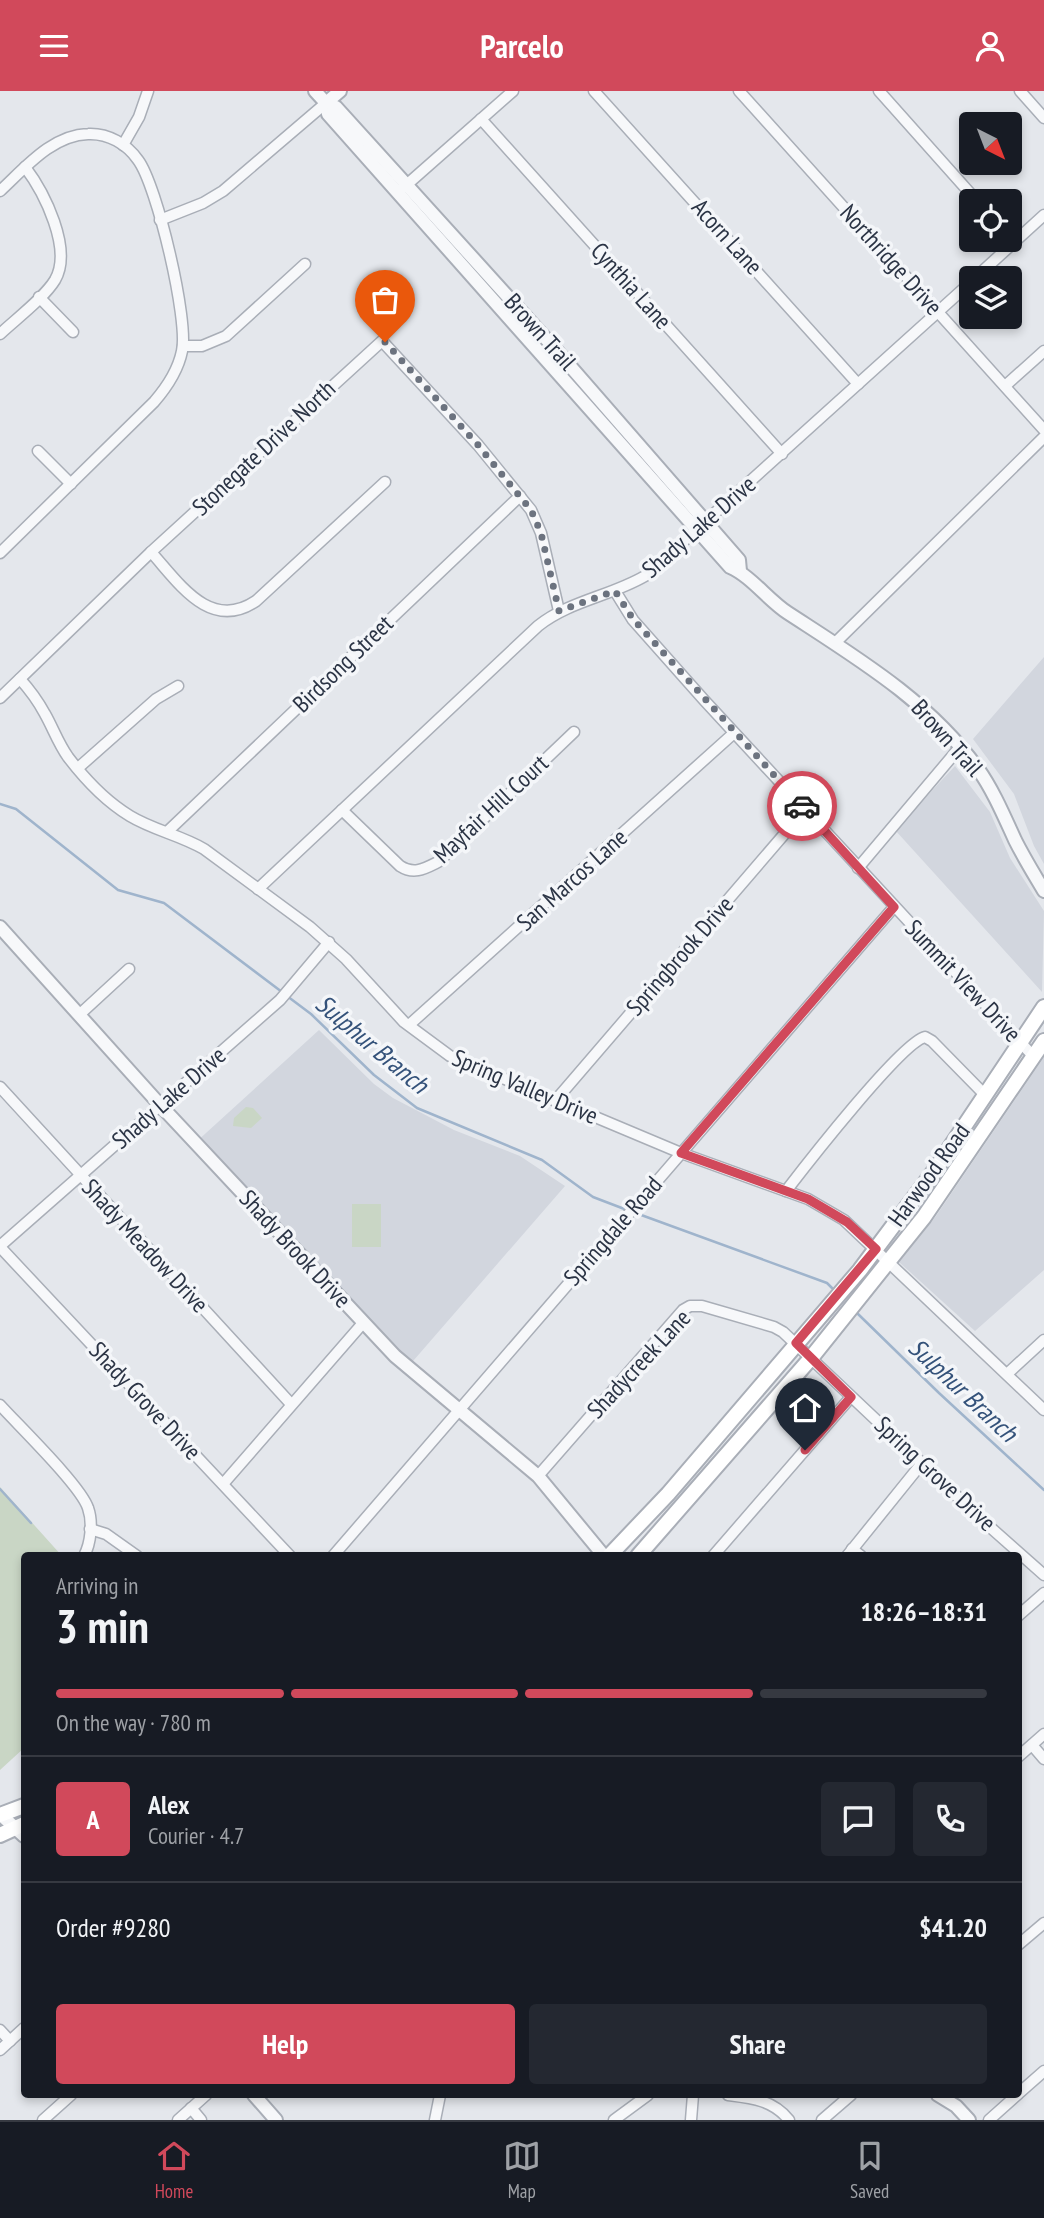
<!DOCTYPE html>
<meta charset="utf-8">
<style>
:root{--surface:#171b24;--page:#242831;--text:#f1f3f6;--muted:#9ea1a6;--line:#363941;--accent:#d1495b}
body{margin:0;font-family:"PT Sans Narrow",sans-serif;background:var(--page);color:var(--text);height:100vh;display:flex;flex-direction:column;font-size:26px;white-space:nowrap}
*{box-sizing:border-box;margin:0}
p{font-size:23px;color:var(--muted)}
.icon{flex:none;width:38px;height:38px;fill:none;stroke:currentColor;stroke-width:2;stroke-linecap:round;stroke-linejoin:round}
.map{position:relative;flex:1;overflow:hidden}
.drawer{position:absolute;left:21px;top:1461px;width:1001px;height:546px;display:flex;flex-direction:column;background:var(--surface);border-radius:7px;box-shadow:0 4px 10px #0003}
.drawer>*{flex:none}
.needle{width:46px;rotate:138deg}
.fabs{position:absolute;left:959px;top:21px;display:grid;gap:14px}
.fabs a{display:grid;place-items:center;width:63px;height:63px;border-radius:7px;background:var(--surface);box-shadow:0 4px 10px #0003;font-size:35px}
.pin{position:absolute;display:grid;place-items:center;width:60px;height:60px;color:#fff;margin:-72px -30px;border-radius:50% 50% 50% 0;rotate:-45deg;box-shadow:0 0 7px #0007}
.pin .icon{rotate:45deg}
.courier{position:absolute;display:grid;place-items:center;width:70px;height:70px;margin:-35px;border:5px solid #d1495b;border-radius:50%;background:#fff;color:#222;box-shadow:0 2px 9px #0007}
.summary em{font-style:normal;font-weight:800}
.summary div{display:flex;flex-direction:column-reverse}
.summary{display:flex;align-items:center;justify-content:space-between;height:119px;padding:0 35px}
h1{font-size:46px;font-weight:800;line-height:52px}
.bar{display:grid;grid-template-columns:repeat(4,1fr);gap:10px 7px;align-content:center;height:84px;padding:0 35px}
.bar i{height:9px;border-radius:5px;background:var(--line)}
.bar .active{background:var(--accent)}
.bar p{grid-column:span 4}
.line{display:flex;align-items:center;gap:18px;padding:0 35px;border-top:2px solid var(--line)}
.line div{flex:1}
.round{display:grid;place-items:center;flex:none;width:74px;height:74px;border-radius:7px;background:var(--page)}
.action{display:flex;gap:14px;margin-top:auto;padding:14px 35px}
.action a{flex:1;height:80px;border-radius:7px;background:var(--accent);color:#fff;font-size:28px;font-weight:800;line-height:80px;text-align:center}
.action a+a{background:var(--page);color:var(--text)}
header{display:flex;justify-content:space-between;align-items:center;height:91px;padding:0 35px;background:var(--accent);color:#fff;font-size:32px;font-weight:800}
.dock{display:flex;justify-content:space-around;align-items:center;height:98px;border-top:2px solid var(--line);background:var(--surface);font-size:19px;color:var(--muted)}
.dock a{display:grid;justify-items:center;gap:4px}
.dock .active{color:var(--accent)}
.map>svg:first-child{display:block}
</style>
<header><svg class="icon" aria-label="menu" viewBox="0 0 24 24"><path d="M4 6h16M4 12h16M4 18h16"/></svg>Parcelo<svg class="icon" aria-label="person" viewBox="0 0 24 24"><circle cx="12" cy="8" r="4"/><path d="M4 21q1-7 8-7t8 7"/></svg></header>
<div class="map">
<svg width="1044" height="2029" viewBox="0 0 1044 2029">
<rect width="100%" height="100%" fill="#e4e7ec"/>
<g fill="#d2d6de">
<polygon points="1044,566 1044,773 1034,755 1014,703 973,648"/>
<polygon points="955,675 990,721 1010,767 1044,820 1042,901 895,739"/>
<polygon points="319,939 374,993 393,1007 454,1039 520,1065 565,1095 407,1277 195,1052"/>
<polygon points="1044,966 1044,1179 975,1240 899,1171 936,1125"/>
</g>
<g fill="#c9d6c5">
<polygon points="246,1016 253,1017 262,1027 251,1037 233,1035 234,1027"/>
<rect x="352" y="1113" width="29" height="43"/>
<polygon points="0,1396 62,1465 24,1465 24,1657 0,1679"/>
</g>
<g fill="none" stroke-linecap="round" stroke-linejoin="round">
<g stroke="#9fb4cc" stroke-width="2.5">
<polyline points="0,713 16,718 118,799 164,812 282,901"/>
<polyline points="287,905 311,923 374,984 417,1017 542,1069 593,1106 627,1119"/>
<polyline points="633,1121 827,1192 832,1197"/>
<polyline points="858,1223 939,1302 1044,1399"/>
<polyline points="0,1398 31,1432"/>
</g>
<g stroke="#a9aeb7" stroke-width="13">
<g id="minor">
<polyline points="594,0 858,293"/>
<polyline points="739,0 1044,339"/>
<polyline points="879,0 977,110"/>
<polyline points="1020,0 1044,27"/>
<polyline points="481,28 782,363"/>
<polyline points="123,54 139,26 148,0"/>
<polyline points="403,97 513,0"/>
<path d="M 0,100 C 25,77 52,44 88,43 C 108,42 127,53 138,69 C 157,94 189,230 182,260 C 178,280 167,296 154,311 L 0,462"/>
<polyline points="160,129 203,112 223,100 326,12"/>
<polyline points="975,187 1044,124"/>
<polyline points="39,206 73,241"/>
<path d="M 0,243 C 16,228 44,207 55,189 C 73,158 44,101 25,76"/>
<polyline points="183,255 202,255 226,245 305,173"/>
<polyline points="1005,295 1044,260"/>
<polyline points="38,360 71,393"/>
<path d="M 151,461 C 179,492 210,541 256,510 L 385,391"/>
<polyline points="615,500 633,529 704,609 1034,966"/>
<polyline points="835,552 1044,346"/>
<path d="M 20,588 C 30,599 38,610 45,623 C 53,637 58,652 68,666 C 84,687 107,711 130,725 C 153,739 180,744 204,758 L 310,836 L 346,868 L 404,931 L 450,965 L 681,1062 L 808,1108 L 844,1129 L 1044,1319"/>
<polyline points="0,607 151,461 382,250 478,354 531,419 541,442 559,520"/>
<polyline points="78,677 156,608 178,595"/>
<path d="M 342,719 L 400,775 C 414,784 424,778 438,771 L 574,641"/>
<polyline points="167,741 520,405"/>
<polyline points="858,777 960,656"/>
<path d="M 258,798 L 538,535 C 569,510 611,505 645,485 L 971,191"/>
<polyline points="79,924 129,878"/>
<polyline points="409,934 734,642"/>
<polyline points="0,996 291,1313"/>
<polyline points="555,1010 805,719"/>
<path d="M 786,1100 C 806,1074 901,952 925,946 L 932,950 L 986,1005"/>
<polyline points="0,1155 280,909 329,851"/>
<polyline points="0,1156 290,1465"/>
<polyline points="1007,1283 1044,1249"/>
<path d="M 0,1314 C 19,1335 81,1395 88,1417 C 93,1431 91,1452 84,1465"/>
<polyline points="538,1385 683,1219 690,1215 702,1215 774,1236 783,1241 982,1429 1044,1484"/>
<polyline points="223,1393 363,1232"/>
<polyline points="90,1438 106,1443 137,1465"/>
<polyline points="852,1458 861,1465"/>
<polyline points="333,1465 894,816"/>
<polyline points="713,1465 851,1306"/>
<polyline points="847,1465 922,1372"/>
<polyline points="1018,1525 1044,1502"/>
<polyline points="1032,1654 1044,1668"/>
<polyline points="1018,1666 1044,1643"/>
<polyline points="1018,1854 1044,1832"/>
<polyline points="0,1939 10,1950"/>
<polyline points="0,1959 24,1937"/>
<polyline points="1018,2003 1044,1980"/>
<path d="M 728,2004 C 752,2007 773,2009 789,2029"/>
<polyline points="191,2017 201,2029"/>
<polyline points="43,2029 71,2004"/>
<polyline points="178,2029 206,2004"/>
<polyline points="435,2029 440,2004"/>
<polyline points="614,2029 648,2004"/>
<polyline points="691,2029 693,2004"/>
<polyline points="822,2029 851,2004"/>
<polyline points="989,2029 1017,2004"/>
</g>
</g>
<g stroke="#a9aeb7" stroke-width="16">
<g id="tertiary">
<polyline points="315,0 326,12 336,16 557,260 739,469 740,480"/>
<path d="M 326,12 L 328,23 L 730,476 C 751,485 768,509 788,522 C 857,567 929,610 978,678 C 993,699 1004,725 1015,749 C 1024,767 1034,783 1044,800"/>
<polyline points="326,12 340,0"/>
<polyline points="0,836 161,1015 395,1265 538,1385 604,1465"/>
<polyline points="1,1724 24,1745"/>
<polyline points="254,2004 276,2029"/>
<polyline points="938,2004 956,2015 969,2029"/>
</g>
</g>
<g stroke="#a9aeb7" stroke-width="18">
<g id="secondary">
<polyline points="609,1465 668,1403 860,1179 935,1079 1044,916"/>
<polyline points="638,1465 811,1267 924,1126 1044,950"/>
<polyline points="0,1724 24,1715"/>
<polyline points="0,1744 24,1733"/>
</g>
</g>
<use href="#minor" stroke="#f7f8fa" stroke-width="10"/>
<use href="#tertiary" stroke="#f7f8fa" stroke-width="12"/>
<use href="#secondary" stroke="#fff" stroke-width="14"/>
</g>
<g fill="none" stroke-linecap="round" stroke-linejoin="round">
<polyline stroke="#6c737f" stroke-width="7" stroke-dasharray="0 12.6" points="385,251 478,354 531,419 541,442 559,520 615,500 633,528 802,715"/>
<polyline stroke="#d1495b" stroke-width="9" points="802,715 894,816 681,1062 808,1108 847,1131 876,1158 796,1252 851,1306 805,1359"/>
</g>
<g text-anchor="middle" stroke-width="7" stroke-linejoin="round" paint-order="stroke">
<g font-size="24" fill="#2b3445" stroke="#f4f6f9">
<text transform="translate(727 146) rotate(48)" y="8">Acorn Lane</text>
<text transform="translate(891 169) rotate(48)" y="8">Northridge Drive</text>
<text transform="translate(631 195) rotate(48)" y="8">Cynthia Lane</text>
<text transform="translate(540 241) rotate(48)" y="8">Brown Trail</text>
<text transform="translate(264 357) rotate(-43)" y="8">Stonegate Drive North</text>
<text transform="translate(699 436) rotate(-41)" y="8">Shady Lake Drive</text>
<text transform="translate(343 573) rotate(-44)" y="8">Birdsong Street</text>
<text transform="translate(947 647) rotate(48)" y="8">Brown Trail</text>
<text transform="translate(491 718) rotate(-43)" y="8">Mayfair Hill Court</text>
<text transform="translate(572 789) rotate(-42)" y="8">San Marcos Lane</text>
<text transform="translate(680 865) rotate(-49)" y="8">Springbrook Drive</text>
<text transform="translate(963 890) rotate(47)" y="8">Summit View Drive</text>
<text transform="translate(525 996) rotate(23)" y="8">Spring Valley Drive</text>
<text transform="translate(169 1007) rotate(-41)" y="8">Shady Lake Drive</text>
<text transform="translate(929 1084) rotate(-54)" y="8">Harwood Road</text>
<text transform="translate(613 1140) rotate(-49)" y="8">Springdale Road</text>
<text transform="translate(145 1155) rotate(47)" y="8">Shady Meadow Drive</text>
<text transform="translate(295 1158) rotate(47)" y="8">Shady Brook Drive</text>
<text transform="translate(639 1273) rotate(-47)" y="8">Shadycreek Lane</text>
<text transform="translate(145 1310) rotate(47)" y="8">Shady Grove Drive</text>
<text transform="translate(935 1383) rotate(43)" y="8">Spring Grove Drive</text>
</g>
<g font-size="26" font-style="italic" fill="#34527a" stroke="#f4f6f9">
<text transform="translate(372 953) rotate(40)" y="9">Sulphur Branch</text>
<text transform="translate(963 1299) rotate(43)" y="9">Sulphur Branch</text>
</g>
</g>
</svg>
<div class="fabs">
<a><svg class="needle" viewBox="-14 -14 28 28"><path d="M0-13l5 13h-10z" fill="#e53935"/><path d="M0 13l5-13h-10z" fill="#9ea1a6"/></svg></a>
<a><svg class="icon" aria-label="locate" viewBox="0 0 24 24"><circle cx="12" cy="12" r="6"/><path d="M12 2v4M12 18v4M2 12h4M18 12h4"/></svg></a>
<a><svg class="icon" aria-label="layers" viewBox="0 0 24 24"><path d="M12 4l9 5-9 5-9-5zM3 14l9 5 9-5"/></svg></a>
</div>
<div class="pin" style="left:385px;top:251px;background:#ea580c"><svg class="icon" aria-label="bag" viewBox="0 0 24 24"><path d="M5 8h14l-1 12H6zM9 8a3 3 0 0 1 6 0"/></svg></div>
<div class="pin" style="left:805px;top:1359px;background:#1f2937"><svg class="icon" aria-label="home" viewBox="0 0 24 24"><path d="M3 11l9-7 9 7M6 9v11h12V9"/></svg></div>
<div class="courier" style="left:802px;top:715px"><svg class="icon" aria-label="car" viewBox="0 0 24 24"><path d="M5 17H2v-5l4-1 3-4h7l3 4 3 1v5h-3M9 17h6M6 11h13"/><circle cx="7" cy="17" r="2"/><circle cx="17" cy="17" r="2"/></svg></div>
<section class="drawer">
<div class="summary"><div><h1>3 min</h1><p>Arriving in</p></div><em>18:26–18:31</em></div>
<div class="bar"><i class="active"></i><i class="active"></i><i class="active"></i><i></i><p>On the way · 780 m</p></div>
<div class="line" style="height:126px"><b class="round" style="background:var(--accent);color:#fff">A</b><div><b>Alex</b><p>Courier · 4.7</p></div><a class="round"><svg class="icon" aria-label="chat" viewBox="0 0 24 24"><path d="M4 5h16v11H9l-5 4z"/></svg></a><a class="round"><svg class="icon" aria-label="phone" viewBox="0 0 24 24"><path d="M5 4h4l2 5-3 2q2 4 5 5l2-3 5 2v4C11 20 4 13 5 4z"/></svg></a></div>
<div class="line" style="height:91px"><div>Order #9280</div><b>$41.20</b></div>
<div class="action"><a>Help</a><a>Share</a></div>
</section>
</div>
<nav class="dock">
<a class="active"><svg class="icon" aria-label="home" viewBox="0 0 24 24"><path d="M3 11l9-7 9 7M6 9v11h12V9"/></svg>Home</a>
<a><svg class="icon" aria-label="map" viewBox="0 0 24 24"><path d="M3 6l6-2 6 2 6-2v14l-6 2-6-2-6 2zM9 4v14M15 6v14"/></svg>Map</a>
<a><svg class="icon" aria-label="saved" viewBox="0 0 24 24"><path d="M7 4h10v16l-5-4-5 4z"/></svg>Saved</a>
</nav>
